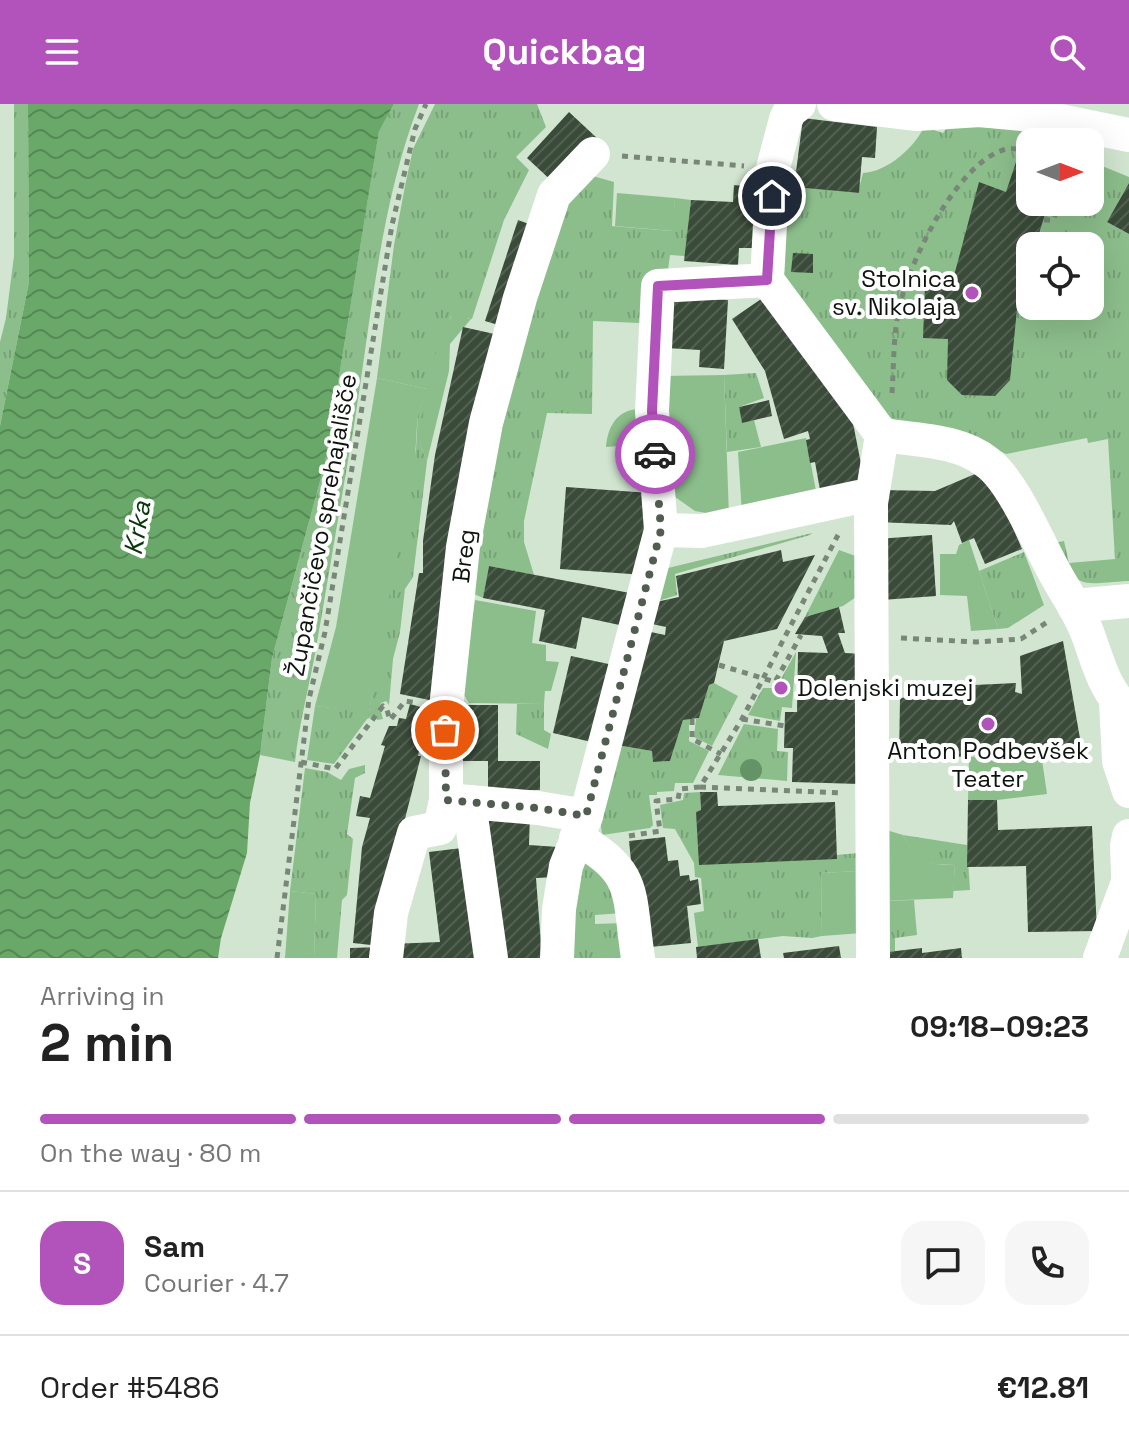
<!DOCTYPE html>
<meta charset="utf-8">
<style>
:root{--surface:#fff;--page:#f6f6f6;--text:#222;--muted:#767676;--line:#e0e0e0;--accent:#b252bb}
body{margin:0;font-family:"Space Grotesk",sans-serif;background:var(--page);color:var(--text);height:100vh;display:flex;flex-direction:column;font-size:30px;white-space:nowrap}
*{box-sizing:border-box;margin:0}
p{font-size:26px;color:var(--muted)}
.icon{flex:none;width:44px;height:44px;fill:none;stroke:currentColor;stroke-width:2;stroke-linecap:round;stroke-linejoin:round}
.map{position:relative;height:854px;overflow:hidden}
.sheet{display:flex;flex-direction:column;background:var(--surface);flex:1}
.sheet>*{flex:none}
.needle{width:52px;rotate:90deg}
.tools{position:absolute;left:1016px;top:24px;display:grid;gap:16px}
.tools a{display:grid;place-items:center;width:88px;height:88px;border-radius:16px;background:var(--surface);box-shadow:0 8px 32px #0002;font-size:40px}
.pin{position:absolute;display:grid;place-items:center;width:68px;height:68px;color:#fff;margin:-34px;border:4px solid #fff;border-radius:50%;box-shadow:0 2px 8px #0007}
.courier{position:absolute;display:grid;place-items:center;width:80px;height:80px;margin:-40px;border:6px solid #b252bb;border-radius:50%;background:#fff;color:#222;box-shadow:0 2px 10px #0007}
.headline em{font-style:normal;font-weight:700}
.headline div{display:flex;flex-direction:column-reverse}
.headline{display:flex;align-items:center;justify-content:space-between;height:136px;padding:0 40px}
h1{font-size:52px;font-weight:700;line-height:60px}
.bar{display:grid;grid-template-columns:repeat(4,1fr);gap:12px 8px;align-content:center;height:96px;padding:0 40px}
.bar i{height:10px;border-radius:6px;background:var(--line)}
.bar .current{background:var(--accent)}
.bar p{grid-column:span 4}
.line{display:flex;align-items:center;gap:20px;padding:0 40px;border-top:2px solid var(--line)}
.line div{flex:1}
.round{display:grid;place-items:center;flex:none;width:84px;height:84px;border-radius:24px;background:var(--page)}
header{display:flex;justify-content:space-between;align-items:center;height:104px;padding:0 40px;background:var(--accent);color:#fff;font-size:36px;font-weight:700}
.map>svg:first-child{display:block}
</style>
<header><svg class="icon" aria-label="menu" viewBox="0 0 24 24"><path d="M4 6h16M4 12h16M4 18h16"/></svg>Quickbag<svg class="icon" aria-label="search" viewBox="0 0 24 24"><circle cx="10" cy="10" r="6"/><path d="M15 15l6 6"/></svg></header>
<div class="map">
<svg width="1129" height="854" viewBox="0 0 1129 854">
<defs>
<pattern id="grass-tufts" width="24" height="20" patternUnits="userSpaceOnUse" patternTransform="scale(2)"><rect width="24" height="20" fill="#8cbe8b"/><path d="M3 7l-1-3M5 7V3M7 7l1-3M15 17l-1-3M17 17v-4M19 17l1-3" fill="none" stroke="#78a277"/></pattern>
<pattern id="water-waves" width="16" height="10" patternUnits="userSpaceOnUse" patternTransform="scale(2)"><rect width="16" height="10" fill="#69a869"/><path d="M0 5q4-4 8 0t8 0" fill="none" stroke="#585"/></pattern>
<pattern id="building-hatch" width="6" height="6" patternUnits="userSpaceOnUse" patternTransform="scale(2)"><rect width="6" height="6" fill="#3a4b39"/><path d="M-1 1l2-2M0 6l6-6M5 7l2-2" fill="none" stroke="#536152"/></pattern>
</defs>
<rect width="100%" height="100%" fill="#d1e5d0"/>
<g fill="url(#grass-tufts)" fill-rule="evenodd">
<polygon points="14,0 28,0 29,178 0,322 0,238 6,214 14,152"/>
<path d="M 394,0 L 419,0 C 379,104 371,218 353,328 C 340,402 328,476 315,550 C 308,587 299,621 295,658 L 260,651 L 272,554 L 325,359 L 379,26 Z"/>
<polygon points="435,0 537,0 546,23 516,53 529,66 504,116 472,215 451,212 420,341 427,357 413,473 405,485 400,528 393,555 389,601 386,597 381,599 380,604 383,615 377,616 376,611 367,615 334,660 307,656 315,602 369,608 395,450 416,345 418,309 427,285 377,274 394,141 405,82 413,45"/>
<path d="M 949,21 L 1078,30 L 1076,38 L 1030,38 L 1030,98 L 1090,98 L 1090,57 L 1129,73 L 1129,79 L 1107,118 L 1129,130 L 1129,477 C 1075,480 1080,487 1054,439 L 1064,437 L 1069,459 L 1115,455 L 1108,335 L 1088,339 L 1087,334 L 1006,350 L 982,338 L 901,319 L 871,305 L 793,200 L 776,152 L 782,65 L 796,66 L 795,83 L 858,89 L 863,69 C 887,68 914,44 924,23 L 943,29 ZM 1030,142 L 1090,142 L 1090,202 L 1030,202 Z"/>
<path d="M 582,69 L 614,78 L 612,122 L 672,127 L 675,94 L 691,96 L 685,152 L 670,151 L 644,340 L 606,343 C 608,322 617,306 639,305 L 640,219 L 593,217 L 592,310 L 547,309 L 524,417 L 524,438 L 534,471 L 489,462 L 483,494 L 472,489 L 487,376 L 565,92 Z"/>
<polygon points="756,269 764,294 739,303 742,318 754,316 761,343 727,348 724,271"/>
<polygon points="812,429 810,431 675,470 677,491 658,497 668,464"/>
<polygon points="839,446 864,455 859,491 843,502 805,513"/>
<polygon points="1024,448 1044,501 1008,524 998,525 979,467"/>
<polygon points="796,548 792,604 782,603 780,617 748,611 763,584 776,584"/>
<polygon points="714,579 738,592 712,642 694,633 696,615 699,614 709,581"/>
<polygon points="517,600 544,600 544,626 551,630 548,645 516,630"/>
<polygon points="689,615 689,637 709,647 693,679 675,679 674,687 657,688 657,691 649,691 653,721 650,724 602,731 600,712 611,640 652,647 654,658 670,657 683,616"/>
<polygon points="744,620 778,625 777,647 788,648 787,677 718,671"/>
<polygon points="365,661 365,669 355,674 347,730 353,735 347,791 342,796 337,854 314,854 316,790 290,787 305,664 327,668 341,676 349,665"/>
<polygon points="700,688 701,706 837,754 837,751 858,749 858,767 821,769 822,832 812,834 783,832 698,843 694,809 704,807 701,774 695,773 694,759 675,725 663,724 660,701 683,696 684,689"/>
<path d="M 903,731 L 967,741 L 970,786 L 953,787 L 955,760 C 920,761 920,761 903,731 Z"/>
<polygon points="592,752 623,809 595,811 595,820 624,819 629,854 569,854 570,775"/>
<polygon points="914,796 917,831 895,834 895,847 881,849 880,797"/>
</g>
<g fill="#8cbe8b">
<polygon points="617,89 675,94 673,127 615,122"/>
<path d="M 452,211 L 471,215 L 450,240 L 449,267 L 427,357 L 420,341 L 425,292 C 414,313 418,336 414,358 C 397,442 384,525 369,609 L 315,602 L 336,523 L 377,274 L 427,285 L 436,248 Z"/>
<polygon points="724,271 729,413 695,407 668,388 662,272"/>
<polygon points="806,334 816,387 742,410 738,348"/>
<polygon points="969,436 998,525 971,527 967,492 940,491 940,450 956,450 959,441"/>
<polygon points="475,496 536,507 532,539 546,541 546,557 559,558 551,587 545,587 544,600 469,599 461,586"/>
<polygon points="1041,649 1047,690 997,696 968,696 969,653"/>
<path d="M 883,725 L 903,731 C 919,758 922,762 955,760 L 953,794 L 880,797 Z"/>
<polygon points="858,767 862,829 822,832 821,769"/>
<polygon points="290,787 316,790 314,854 285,854"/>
</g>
<polygon fill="url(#water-waves)" points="28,0 394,0 379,27 325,359 272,554 260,651 250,699 247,749 221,834 218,854 0,854 0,322 29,178"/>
<g fill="url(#building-hatch)">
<polygon points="569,8 598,35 556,81 527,54"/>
<polygon points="803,14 877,23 875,54 862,53 859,89 794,83"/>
<polygon points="1018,52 1030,56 1030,98 1049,98 1035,142 1030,142 1030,158 1018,195 1010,276 995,292 962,291 947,276 948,235 923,234 925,182 951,183 979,78 1006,88"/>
<polygon points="1129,79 1129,130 1107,118"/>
<polygon points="734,81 762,84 759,144 739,144 738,161 684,157 691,96 733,98"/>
<polygon points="518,116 537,123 505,223 485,217"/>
<polygon points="793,149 813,150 813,169 791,168"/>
<polygon points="770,189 852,314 864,375 820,386 815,358 810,359 806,336 810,335 808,327 784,335 765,267 732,215"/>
<polygon points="669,192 728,196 724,265 699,263 700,246 666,244"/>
<polygon points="463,223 499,231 439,598 400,590 419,469 423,469 423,437 435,351"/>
<polygon points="769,296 772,312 742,319 739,303"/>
<polygon points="982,367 1000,394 1022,445 985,460 974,434 962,439 954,417 951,421 876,418 879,386 935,387"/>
<polygon points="566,383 650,389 645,471 560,465"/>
<polygon points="932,431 936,492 882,496 877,435"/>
<polygon points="781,446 783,458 815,451 777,525 724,537 714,579 709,581 699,614 683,616 670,657 653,658 652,647 611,640 646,527 665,531 666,523 652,520 656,498 679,493 676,472"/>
<polygon points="489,462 635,490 629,523 582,513 576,545 539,537 545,506 483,494"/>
<polygon points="839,503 845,529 838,529 845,549 863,550 860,680 792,678 793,644 784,644 785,608 797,608 798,548 828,549 822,532 795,530 805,513"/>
<polygon points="1063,537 1082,646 899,656 900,594 913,593 912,584 1016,579 1015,588 1022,590 1020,552"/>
<polygon points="571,552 618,562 600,640 553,629"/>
<polygon points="410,600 428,605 418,652 421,652 396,750 380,842 353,839 362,743 370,714 356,712 360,692 370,694 385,642 381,641 389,622 397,622 399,614 406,615"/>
<polygon points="454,601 498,601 498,657 540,657 540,686 488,687 488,657 454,657"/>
<polygon points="700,688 717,688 718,702 835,698 837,755 699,761 696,708 701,706"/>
<polygon points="968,696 997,696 998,726 1092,722 1097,827 1028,828 1026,762 967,763"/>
<polygon points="485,707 530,709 529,741 558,743 557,773 536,774 542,854 499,854"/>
<polygon points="665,733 668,757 678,756 680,772 689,771 690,777 698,775 701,800 687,802 691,839 640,844 629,737"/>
<polygon points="470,743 485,854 391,854 391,840 440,838 429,748"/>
<polygon points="758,835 761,854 697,854 696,843"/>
<polygon points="839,842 841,854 784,854 783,849"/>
<polygon points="381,843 382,854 350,854 350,844"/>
<polygon points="922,844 922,849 961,844 962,854 879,854 879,849"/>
</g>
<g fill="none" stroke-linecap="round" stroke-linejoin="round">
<g stroke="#798779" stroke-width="5" stroke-dasharray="6 6" stroke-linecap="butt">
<polyline points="622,52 744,62"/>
<polyline points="1044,116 1053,116 1061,98"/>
<path d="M 892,289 C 894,259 893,226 901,197 C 912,153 957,61 1003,46 C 1008,44 1015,45 1021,45"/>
<polyline points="901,534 976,538 1021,535 1049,517"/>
<polyline points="719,561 775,578 801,531"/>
<polyline points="692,615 692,635 721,650"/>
<polyline points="742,615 785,622"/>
<polyline points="301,658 335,665 383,602 387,606 390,616 405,597 417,599"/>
<polyline points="700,683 843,689"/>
<polyline points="629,732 660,727 656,697 678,695 680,685 700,683 742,615 838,431"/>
<polyline points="277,854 309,595 325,528 392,121 415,25 426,0"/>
</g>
<g stroke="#fff" stroke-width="34">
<polyline points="799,0 790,7 786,15 773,64 767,176 882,331"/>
<polyline points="834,0 917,10 980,6 1031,11 1129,31"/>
<path d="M 882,331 C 916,336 960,336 988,359 C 1014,379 1038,439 1055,469 C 1065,488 1079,507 1087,528 C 1098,557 1104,588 1129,608"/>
<polyline points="661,426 702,427 858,393 871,399"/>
<polyline points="1074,502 1129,497"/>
<polyline points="1116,598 1119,657 1129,687"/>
<polyline points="446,696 469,698 491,854"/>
<polyline points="469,698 538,704 586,712"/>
<polyline points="1129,732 1127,742 1129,795"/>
<path d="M 576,734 C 639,768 628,791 638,854"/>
<polyline points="386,854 391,809 414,729 440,724 446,696 446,604 463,443 486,319 520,194 554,91 593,50"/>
<polyline points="557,854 559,805 566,762 586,712 661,426 652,307 658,182 767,176"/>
<polyline points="873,854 871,399 882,331"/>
<polyline points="1100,854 1127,781"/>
</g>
</g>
<circle fill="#649368" cx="751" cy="666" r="11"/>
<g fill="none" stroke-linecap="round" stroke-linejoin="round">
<polyline stroke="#525d51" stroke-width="8" stroke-dasharray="0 14.4" points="445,626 446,696 538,704 586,712 661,426 655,350"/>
<polyline stroke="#b252bb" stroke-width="10" points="655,350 652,307 658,182 767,176 772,92"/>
</g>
<g fill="#b252bb" stroke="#fff" stroke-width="3">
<circle cx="972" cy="189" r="8"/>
<circle cx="781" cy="584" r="8"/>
<circle cx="988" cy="620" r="8"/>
</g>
<g text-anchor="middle" stroke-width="8" stroke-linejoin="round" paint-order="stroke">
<g font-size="24" fill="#0d140d" stroke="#fff" text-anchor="end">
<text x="956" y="183">Stolnica<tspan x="956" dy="28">sv. Nikolaja</tspan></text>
<text x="797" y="592" text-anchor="start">Dolenjski muzej</text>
<text x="988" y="655" text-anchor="middle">Anton Podbevšek<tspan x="988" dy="28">Teater</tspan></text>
</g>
<g font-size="24" fill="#0d140d" stroke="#fff">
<text transform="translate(322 421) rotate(-80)" y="8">Župančičevo sprehajališče</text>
<text transform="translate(464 452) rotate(-83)" y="8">Breg</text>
</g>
<g font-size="26" font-style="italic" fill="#09370d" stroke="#fff">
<text transform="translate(137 424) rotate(-80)" y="9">Krka</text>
</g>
</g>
</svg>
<div class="tools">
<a><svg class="needle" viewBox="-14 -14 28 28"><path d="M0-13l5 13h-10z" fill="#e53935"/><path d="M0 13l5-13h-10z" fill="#767676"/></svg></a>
<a><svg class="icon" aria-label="locate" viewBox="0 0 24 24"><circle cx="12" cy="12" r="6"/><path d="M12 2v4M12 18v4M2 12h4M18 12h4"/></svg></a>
</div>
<div class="pin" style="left:445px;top:626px;background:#ea580c"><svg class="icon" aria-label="bag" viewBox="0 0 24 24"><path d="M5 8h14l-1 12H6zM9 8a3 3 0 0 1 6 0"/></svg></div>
<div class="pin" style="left:772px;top:92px;background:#1f2937"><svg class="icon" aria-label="home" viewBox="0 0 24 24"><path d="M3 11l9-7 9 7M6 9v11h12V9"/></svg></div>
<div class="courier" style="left:655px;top:350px"><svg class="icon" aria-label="car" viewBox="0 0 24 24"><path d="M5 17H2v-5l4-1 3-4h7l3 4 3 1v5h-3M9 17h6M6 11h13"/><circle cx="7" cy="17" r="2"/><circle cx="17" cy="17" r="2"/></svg></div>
</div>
<section class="sheet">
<div class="headline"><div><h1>2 min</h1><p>Arriving in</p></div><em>09:18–09:23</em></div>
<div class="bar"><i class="current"></i><i class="current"></i><i class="current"></i><i></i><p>On the way · 80 m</p></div>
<div class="line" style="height:144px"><b class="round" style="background:var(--accent);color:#fff">S</b><div><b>Sam</b><p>Courier · 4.7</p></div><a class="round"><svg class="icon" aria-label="chat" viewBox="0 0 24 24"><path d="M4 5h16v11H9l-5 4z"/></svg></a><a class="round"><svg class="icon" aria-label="phone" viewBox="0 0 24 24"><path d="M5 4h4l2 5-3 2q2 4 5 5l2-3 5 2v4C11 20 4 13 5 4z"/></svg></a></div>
<div class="line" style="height:104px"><div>Order #5486</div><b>€12.81</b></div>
</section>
